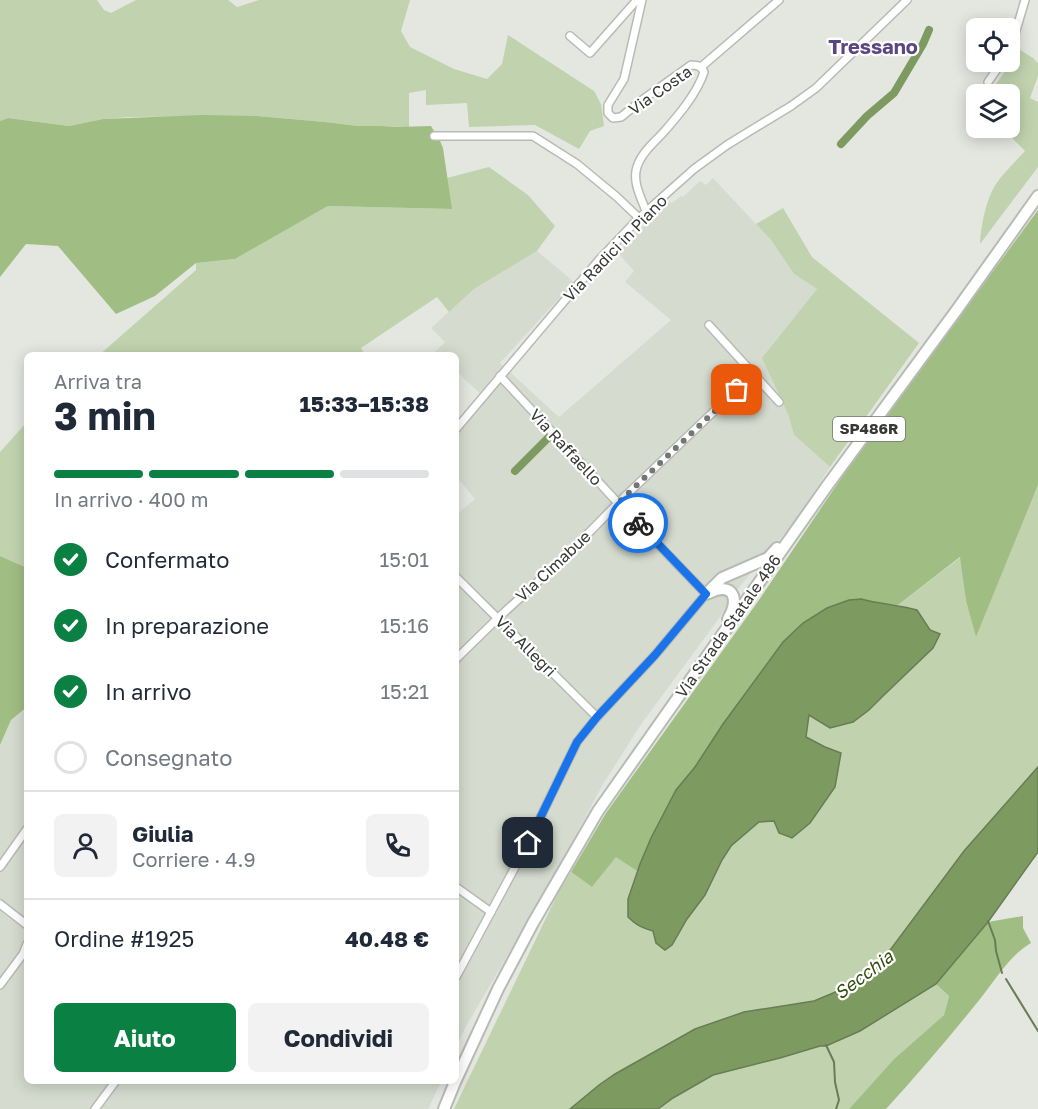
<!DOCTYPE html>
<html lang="it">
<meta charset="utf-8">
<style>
:root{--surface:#fff;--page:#f2f2f3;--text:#1f2937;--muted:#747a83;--line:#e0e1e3;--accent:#0b8043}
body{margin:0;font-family:"Golos Text",sans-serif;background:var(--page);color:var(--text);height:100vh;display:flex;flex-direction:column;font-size:22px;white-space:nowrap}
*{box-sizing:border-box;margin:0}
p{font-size:20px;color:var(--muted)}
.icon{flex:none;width:33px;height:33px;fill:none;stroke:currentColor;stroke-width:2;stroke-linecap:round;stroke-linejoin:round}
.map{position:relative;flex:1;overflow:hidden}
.drawer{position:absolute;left:24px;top:352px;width:435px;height:732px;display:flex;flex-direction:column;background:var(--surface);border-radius:9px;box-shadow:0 3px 15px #0003}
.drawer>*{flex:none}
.fabs{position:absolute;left:966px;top:18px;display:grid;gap:12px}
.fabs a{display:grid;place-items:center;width:54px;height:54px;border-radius:9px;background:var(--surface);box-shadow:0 3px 15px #0003;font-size:30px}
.pin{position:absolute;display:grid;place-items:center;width:51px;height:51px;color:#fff;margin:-26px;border-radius:12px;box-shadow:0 3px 9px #0006}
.courier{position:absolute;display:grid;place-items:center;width:60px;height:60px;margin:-30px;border:4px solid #1a73e8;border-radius:50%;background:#fff;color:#222;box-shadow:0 2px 8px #0007}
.overview em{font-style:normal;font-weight:700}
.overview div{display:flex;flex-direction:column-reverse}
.overview{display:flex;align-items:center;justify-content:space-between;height:102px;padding:0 30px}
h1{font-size:39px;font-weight:700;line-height:45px}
.bar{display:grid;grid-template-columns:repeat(4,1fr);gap:9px 6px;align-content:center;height:72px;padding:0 30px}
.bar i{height:8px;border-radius:4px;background:var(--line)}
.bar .active{background:var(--accent)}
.bar p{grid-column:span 4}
.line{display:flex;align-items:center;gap:15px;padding:0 30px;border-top:2px solid var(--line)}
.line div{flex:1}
.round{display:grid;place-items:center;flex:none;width:63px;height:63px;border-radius:9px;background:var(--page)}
ol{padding:0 30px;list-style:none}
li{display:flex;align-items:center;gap:18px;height:66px}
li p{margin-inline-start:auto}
li .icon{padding:6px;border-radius:50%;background:var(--accent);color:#fff;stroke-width:4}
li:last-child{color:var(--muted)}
li i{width:33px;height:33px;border:3px solid var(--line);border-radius:50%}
.action{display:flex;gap:12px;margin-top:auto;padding:12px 30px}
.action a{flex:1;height:69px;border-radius:9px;background:var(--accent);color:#fff;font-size:24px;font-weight:700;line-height:69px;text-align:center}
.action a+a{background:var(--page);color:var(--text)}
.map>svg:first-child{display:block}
</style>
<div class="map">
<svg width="1038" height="1109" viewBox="0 0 1038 1109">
<rect width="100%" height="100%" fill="#e3e7e0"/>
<g fill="#d5dccf">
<polygon points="713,178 771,240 794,274 817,289 788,414 794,435 830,467 797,519 740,586 720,617 642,723 603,784 551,882 465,1028 456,1047 456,515 475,499 456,476 456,435 487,400 456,371 456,356 439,355 435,352 445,342 431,328 474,289 537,251 574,282 500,363 559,417 671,320 625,282 634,271 618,253 668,201 672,203 681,196 683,197 700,181 706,185"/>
<polygon points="27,708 27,1082 441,1082 428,1109 0,1109 0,745 11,720"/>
</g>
<g fill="#c0d3ae">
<polygon points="0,0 97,0 104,10 111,13 136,0 228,0 237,7 259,0 410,0 401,31 410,47 454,69 487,79 502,64 508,35 594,91 601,104 604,126 590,131 579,149 535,125 469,127 467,103 426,105 426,90 409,93 409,127 358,126 325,122 257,116 130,117 103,119 69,126 8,118 0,121"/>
<path d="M 1020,50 L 1033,58 L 1038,63 L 1038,76 L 1030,98 L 1038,102 L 1038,167 L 980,244 C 981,226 986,199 996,184 C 1004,172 1015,162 1025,151 L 1003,129 L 1004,128 L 1010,128 L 1010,122 L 1016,114 L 1010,105 L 1010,94 L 1000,94 L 994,87 Z"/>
<polygon points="489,167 528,195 555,226 537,251 474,289 449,312 437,297 361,348 365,355 98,356 196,270 196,263 235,259 328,206 451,209 447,178"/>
<polygon points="783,208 812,257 919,343 830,467 794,435 788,414 762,358 817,289 794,274 771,240 756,224"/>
<polygon points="27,422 27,570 25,567 0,556 0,452"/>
<polygon points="1038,485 1038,767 964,851 876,969 838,991 814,1001 744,1012 695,1029 615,1074 599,1085 570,1109 454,1109 559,891 571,872 592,887 616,856 637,871 628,899 644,929 653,930 656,943 665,950 672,945 687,919 705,895 722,860 731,845 759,822 774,821 792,837 810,823 835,787 841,753 825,747 805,737 808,715 869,710 883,696 933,648 930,630 917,610 898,605 961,557 966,601 976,636"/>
<polygon points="936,984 949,996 944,1015 894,1059 849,1109 658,1109 673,1098 713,1075 780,1058 860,1031"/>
</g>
<g fill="#a0be83">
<polygon points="202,115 257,116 325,122 358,126 381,126 396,127 431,126 440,141 443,148 452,209 328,206 235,259 196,263 155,296 116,314 58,246 26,244 0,277 0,121 8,118 69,126 103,119"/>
<polygon points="1038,210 1038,485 976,637 966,601 960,557 898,605 879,604 861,599 849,600 827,608 803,623 783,642 723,724 695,767 676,790 651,838 637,871 616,857 592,887 571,872 606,813 759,600 844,474"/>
<polygon points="0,556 25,567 27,570 27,707 11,720 0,745"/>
<path d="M 1023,916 L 1023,928 L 1031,943 C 1008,956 993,984 976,1004 C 947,1040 917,1075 886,1109 L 849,1109 L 894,1059 L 944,1015 L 949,996 L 936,984 L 988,922 Z"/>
</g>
<g fill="#7d9a61" stroke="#687d54" stroke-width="1.5">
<path d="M 861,599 C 879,604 898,605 917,610 L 930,630 L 940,634 L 933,648 L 883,696 L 869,710 L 853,722 L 830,728 L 809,715 L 806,737 L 825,747 L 841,753 L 835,787 L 810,823 L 792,838 L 779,833 L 774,821 L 759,822 L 731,846 L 722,860 L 705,895 L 687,919 L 672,945 L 665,950 L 656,943 L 653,931 C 642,928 636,925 628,917 L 628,899 L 640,864 L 651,838 L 676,790 L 695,767 L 723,724 L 783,642 L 803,623 L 827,608 L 849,600 Z"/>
<polygon points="1038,767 1038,852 988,922 936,984 860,1031 826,1046 820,1046 780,1058 713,1075 673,1098 658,1109 570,1109 599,1085 615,1074 695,1029 744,1012 814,1001 838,991 876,969 964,851"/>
</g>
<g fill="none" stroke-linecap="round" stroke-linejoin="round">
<g stroke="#687d54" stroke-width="2">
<polyline points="988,921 995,940 996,951 1002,973"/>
<polyline points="1006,979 1038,1031"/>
<polyline points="826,1045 834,1062 835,1082 839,1100 836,1109"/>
</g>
<g stroke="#7d9a61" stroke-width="8">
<polyline points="841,144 867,116 894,93 923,44 929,30"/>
<polyline points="515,471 549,437"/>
</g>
<g stroke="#b8bbb5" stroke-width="10">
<g id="street">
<path d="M 642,0 L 624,79 L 608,105 L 608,113 L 613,118 L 621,117 L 642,100 L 691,65 C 698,65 701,66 704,72 C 697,94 677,117 662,134 C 653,143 641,154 637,167 C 632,181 641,198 646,211"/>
<polyline points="570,36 590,53 637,0"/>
<polyline points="1010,51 1025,0"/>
<polyline points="701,67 779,0"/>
<polyline points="988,82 1002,62"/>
<polyline points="434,136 533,136 577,164 617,197 639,218"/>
<polyline points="709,325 779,402"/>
<polyline points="456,429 599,260 639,218 694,169 727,145 791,106 816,88 907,0"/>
<polyline points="456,577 597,717"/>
<polyline points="456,659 498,618 566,556 618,503 754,373"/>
<polyline points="0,867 27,829"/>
<polyline points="456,887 491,912"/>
<polyline points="0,904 27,925"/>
<polyline points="456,977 528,843 577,742 597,717 655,655 706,594 618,503 500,376"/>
<polyline points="0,985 23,954 27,944"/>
<polyline points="95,1109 115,1082"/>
</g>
</g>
<g stroke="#b8bbb5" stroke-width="14">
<g id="primary">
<path d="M 709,593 C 734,581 740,600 728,619"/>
<polyline points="706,594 722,578 768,558 777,548"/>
<polyline points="456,1080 498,989 533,923 598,811 827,486 956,311 1038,196"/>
<polyline points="444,1109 455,1082"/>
</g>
</g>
<use href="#street" stroke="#fff" stroke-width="7"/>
<use href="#primary" stroke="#fff" stroke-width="10"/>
</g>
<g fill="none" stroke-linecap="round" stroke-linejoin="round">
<polyline stroke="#737672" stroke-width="6" stroke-dasharray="0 10.8" points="638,523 618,503 737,390"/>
<polyline stroke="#1a73e8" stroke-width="8" points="528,843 577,742 597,717 655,655 706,594 638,523"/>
</g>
<g text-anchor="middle" stroke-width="4.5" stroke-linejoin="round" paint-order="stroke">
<rect fill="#fff" stroke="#737472" stroke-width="1.5" x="833" y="417" width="72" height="24" rx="4.5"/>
<g font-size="15" font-weight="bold" fill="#373936">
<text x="869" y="434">SP486R</text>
</g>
<g font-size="16" fill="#373936" stroke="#fff">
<text transform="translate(660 90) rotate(-35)" y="6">Via Costa</text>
<text transform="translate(615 248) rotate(-46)" y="6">Via Radici in Piano</text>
<text transform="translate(566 447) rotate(47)" y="6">Via Raffaello</text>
<text transform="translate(553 566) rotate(-43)" y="6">Via Cimabue</text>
<text transform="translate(728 626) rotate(-55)" y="6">Via Strada Statale 486</text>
<text transform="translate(526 646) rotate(45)" y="6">Via Allegri</text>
</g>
<g font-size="18" font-style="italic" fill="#334e0f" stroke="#fff">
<text transform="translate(864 975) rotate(-37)" y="6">Secchia</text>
</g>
<g font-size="20" font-weight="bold" fill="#5a4683" stroke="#fff">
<text x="873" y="54">Tressano</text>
</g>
</g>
</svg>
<div class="fabs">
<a><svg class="icon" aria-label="locate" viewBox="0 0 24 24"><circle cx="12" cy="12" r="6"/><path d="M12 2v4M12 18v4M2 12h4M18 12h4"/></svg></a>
<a><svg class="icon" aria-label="layers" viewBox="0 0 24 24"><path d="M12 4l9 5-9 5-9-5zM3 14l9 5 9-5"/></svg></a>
</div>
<div class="pin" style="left:737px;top:390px;background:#ea580c"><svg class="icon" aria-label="bag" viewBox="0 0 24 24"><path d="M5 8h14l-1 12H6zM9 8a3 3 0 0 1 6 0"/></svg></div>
<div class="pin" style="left:528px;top:843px;background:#1f2937"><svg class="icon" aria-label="home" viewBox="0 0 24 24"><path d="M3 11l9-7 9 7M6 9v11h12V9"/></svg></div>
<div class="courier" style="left:638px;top:523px"><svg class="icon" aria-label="bike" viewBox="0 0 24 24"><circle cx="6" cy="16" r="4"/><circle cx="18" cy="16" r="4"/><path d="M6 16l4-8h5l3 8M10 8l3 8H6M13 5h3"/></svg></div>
<section class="drawer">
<div class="overview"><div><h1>3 min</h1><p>Arriva tra</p></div><em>15:33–15:38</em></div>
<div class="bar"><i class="active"></i><i class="active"></i><i class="active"></i><i></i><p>In arrivo · 400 m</p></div>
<ol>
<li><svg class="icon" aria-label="check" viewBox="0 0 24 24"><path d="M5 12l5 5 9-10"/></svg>Confermato<p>15:01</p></li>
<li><svg class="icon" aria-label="check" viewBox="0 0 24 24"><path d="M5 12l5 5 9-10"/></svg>In preparazione<p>15:16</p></li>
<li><svg class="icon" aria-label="check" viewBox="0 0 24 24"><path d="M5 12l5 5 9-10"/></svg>In arrivo<p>15:21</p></li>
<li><i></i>Consegnato</li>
</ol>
<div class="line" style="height:108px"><a class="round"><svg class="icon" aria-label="person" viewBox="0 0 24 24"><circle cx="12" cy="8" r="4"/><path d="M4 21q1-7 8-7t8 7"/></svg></a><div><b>Giulia</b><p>Corriere · 4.9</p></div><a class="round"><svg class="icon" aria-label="phone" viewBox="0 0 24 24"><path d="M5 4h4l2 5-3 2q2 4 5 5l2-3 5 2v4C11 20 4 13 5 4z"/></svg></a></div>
<div class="line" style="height:78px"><div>Ordine #1925</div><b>40.48 €</b></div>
<div class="action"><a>Aiuto</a><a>Condividi</a></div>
</section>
</div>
